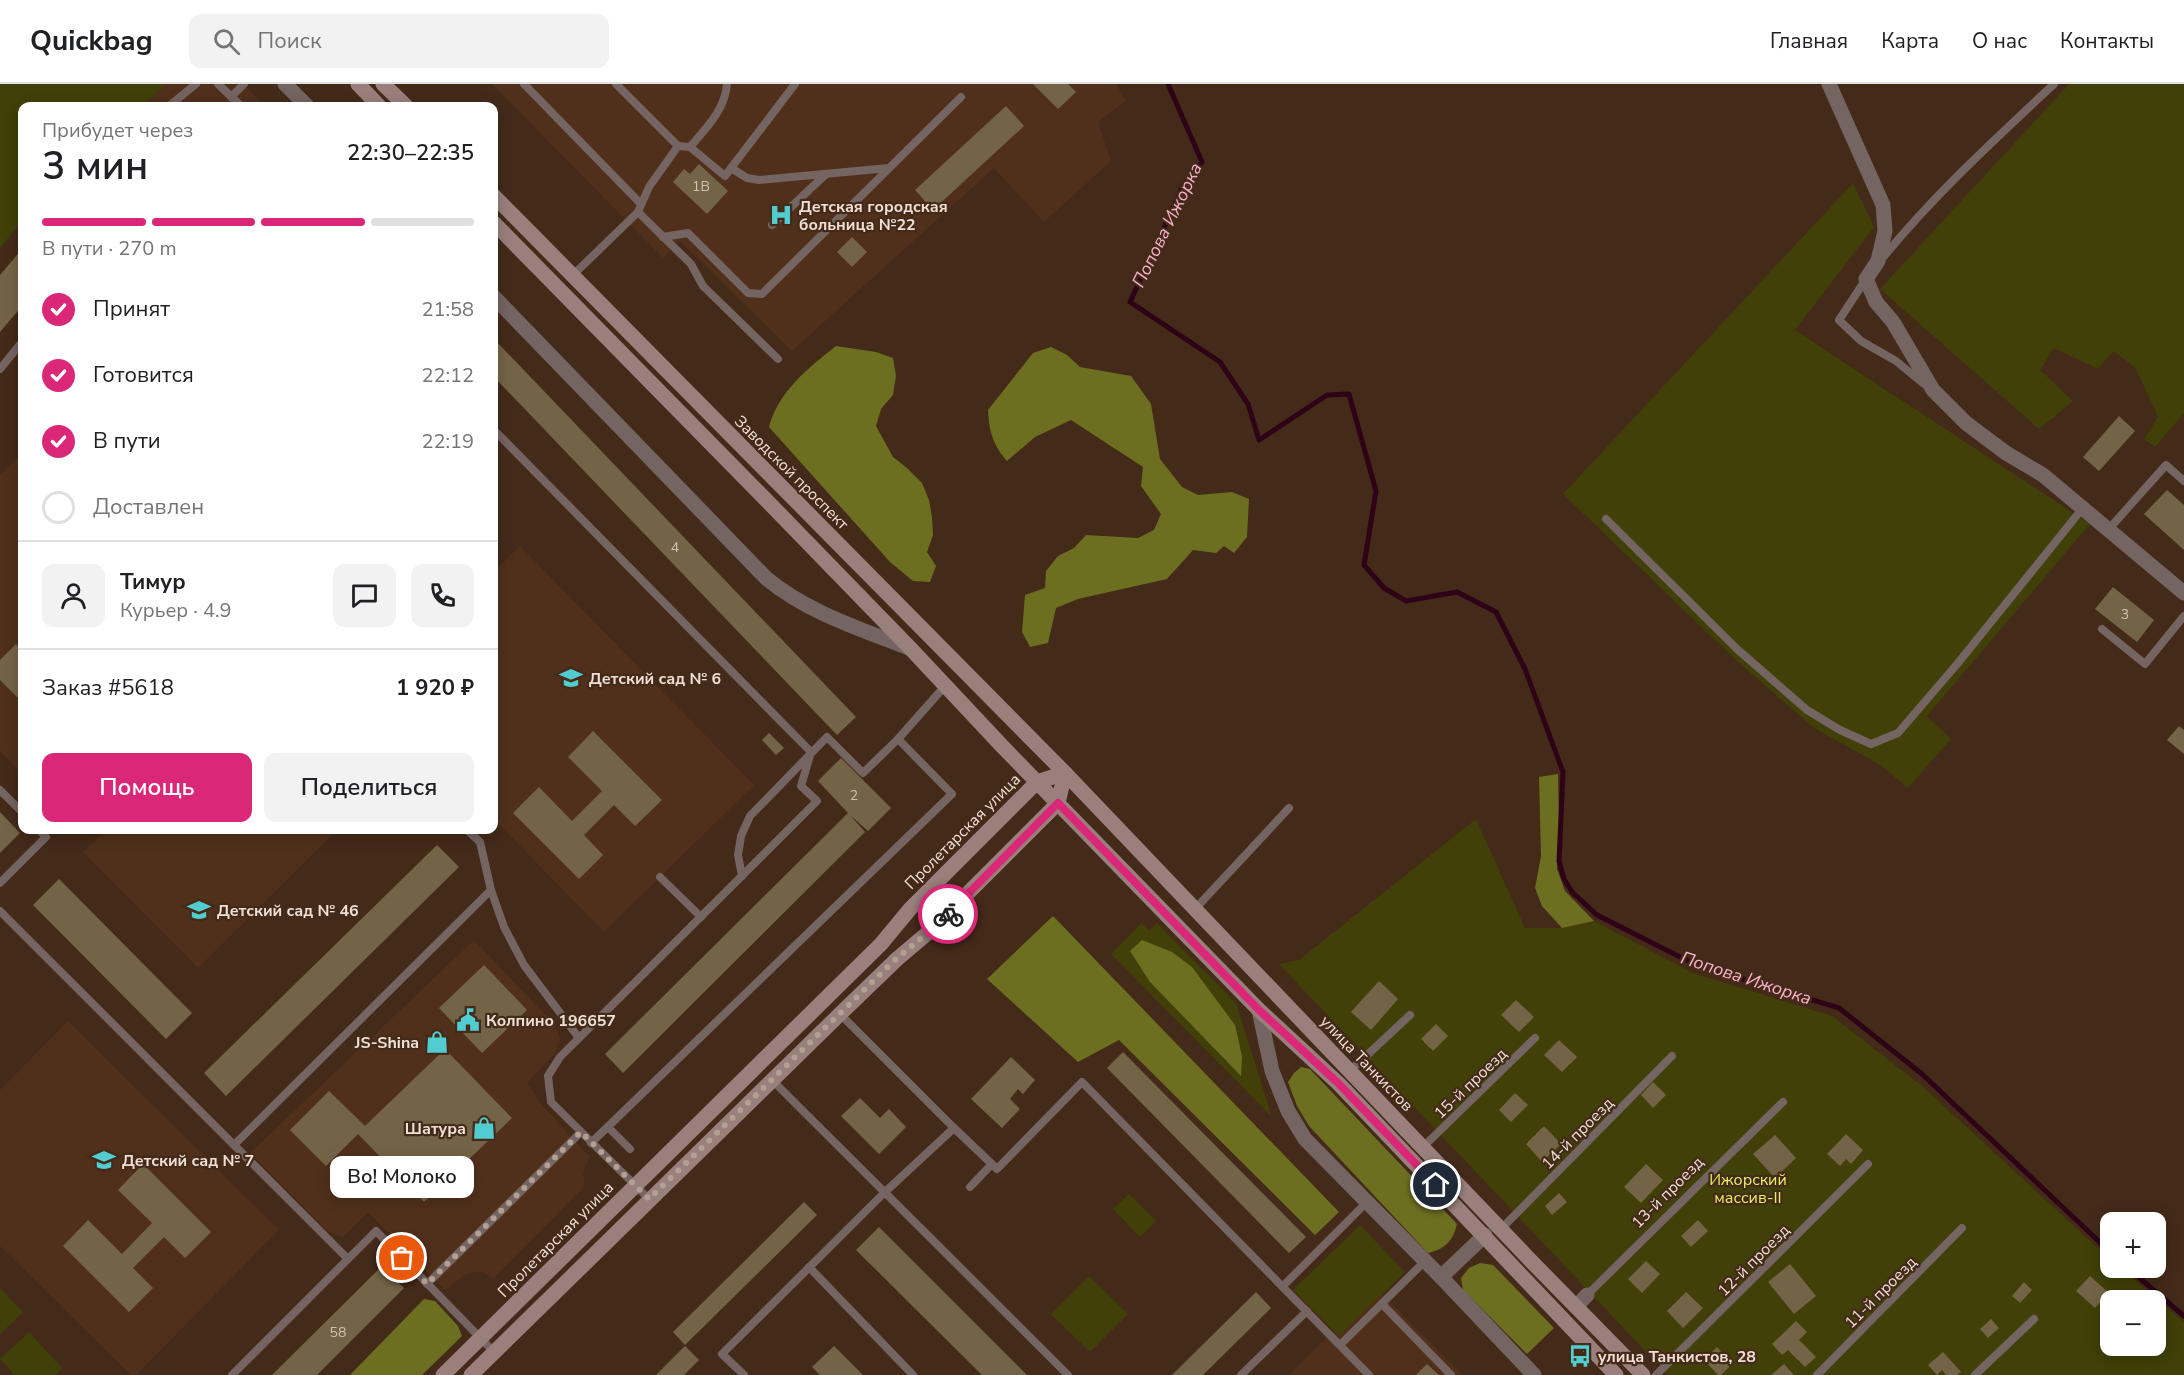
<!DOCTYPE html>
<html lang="ru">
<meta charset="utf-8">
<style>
:root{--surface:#fff;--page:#f2f2f2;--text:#202124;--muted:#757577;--line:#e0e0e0;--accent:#db2777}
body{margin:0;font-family:"Nunito Sans",sans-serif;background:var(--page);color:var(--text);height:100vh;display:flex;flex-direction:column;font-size:22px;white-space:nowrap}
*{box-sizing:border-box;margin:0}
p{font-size:20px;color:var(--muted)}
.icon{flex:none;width:33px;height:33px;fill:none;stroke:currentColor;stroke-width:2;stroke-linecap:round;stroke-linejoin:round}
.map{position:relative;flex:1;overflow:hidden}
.sheet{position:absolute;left:18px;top:18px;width:480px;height:732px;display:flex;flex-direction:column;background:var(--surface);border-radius:12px;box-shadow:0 3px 15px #0003}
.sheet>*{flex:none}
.tools{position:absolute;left:2100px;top:1128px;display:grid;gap:12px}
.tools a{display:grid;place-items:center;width:66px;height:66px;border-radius:12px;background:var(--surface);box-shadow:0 3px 15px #0003;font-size:30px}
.pin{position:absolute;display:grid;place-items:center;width:51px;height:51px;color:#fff;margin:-26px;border:3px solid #fff;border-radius:50%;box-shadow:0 2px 6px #0007}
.courier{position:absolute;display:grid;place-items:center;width:60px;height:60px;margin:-30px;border:4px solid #db2777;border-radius:50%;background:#fff;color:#222;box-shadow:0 2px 8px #0007}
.bubble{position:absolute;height:42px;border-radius:12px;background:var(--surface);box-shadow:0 3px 15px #0003;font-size:20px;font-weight:600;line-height:42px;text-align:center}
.summary em{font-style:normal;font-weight:600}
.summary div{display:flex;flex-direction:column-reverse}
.summary{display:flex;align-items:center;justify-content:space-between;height:102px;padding:0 24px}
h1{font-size:39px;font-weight:600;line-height:45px}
.bar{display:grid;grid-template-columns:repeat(4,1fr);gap:9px 6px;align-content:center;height:72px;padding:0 24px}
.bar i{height:8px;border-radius:4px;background:var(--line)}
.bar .current{background:var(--accent)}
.bar p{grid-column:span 4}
.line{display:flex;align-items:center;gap:15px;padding:0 24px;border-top:2px solid var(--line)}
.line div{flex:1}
.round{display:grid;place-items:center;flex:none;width:63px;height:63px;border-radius:12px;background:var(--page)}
ol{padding:0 24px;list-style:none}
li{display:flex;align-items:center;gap:18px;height:66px}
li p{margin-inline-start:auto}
li .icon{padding:6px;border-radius:50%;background:var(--accent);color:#fff;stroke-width:4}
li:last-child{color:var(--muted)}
li i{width:33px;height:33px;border:3px solid var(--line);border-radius:50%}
.primary-button{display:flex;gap:12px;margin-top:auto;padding:12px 24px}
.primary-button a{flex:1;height:69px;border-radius:12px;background:var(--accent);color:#fff;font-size:24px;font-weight:600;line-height:69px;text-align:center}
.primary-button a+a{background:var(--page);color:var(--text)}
header{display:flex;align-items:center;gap:36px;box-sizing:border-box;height:84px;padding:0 30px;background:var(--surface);border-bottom:2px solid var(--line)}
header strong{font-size:28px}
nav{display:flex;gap:33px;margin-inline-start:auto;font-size:21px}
.search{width:420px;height:54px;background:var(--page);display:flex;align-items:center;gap:15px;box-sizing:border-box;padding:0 21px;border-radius:12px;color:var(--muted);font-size:22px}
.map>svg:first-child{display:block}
</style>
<header>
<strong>Quickbag</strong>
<div class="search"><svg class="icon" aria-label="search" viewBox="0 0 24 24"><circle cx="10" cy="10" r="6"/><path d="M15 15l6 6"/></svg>Поиск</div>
<nav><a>Главная</a><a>Карта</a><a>О нас</a><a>Контакты</a></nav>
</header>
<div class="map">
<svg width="2184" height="1291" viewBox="0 0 2184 1291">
<rect width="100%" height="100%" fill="#442a19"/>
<g fill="#50301b">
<polygon points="166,0 243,0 265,22 143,22"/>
<polygon points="492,0 1116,0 1126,17 1098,38 1111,77 1044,138 994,84 792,267 680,157 663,174"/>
<polygon points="22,369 22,690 0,667 0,391"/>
<polygon points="520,462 754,701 604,848 494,735 494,487"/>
<polygon points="106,746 337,746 198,884 83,768"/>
<polygon points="474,856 554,940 560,954 555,969 527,999 542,1021 589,1072 583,1090 585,1102 493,1195 483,1188 475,1188 465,1191 445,1206 368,1128 343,1153 327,1147 250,1069"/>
<polygon points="68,937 279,1146 136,1291 131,1291 0,1162 0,1006"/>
<polygon points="1376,1204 1463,1291 1289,1291"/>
</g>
<g fill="#404008" fill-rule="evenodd">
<polygon points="0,0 166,0 143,22 22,22 22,137 0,164"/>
<polygon points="2069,0 2184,0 2184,329 2155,363 2144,355 2158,333 2135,283 2113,267 2098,285 2054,264 2040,286 2073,317 2039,345 1880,205"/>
<polygon points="1853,99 1874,143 1795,246 2090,440 1927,632 1951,655 1908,704 1882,682 1814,644 1737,577 1563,410"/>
<path d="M 1476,735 L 1525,844 L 1562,844 L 1594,837 L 1693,889 L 1832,932 L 1922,1002 L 2110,1175 L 2110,1184 L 2121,1184 L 2184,1238 L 2184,1291 L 1668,1291 L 1279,880 L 1299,876 ZM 2110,1216 L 2156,1216 L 2156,1262 L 2110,1262 Z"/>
<polygon points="1141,839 1149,847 1157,839 1236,919 1272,1033 1111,870"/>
<polygon points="1129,1110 1156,1137 1140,1153 1113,1125"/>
<polygon points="1360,1141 1405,1188 1339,1252 1293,1206"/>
<polygon points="1089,1192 1128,1230 1090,1268 1051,1230"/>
<polygon points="0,1204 23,1228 0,1250"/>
<polygon points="29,1248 62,1284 55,1291 15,1291 0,1275"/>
</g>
<g fill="#6d6f20">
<path d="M 836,262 L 876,268 L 893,274 L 896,292 L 893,311 L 881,325 L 876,342 L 893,373 L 907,384 L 922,399 L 929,416 L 932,433 L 933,451 L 927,468 L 936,482 L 930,498 L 913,497 L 890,478 L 769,343 C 778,308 808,284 836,262 Z"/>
<path d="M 1051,263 L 1067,271 L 1080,283 L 1131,292 L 1151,320 L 1160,375 L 1182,403 L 1198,411 L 1232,408 L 1249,415 L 1247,453 L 1234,469 L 1224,462 L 1216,469 L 1193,466 L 1167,495 L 1078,515 L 1056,524 L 1048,559 L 1030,563 L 1022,548 L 1025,511 L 1045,504 L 1046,487 L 1058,472 L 1074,464 L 1086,451 L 1138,454 L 1154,446 L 1161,430 L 1141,402 L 1143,383 L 1071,336 L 1035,353 L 1007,377 C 993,361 989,347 988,326 L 1033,269 Z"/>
<polygon points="1558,690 1559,738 1557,785 1565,807 1594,837 1562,844 1542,822 1535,804 1541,772 1539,693"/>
<polygon points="1053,832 1339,1128 1315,1151 1119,956 1078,978 987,895"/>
<polygon points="1142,856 1172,868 1192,883 1235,941 1242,972 1241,992 1150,898 1130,867"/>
<path d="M 1301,983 L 1310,985 L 1457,1140 C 1453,1157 1445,1165 1428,1169 L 1309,1042 L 1297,1022 L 1288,998 L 1294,989 Z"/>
<polygon points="1480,1179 1493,1181 1554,1244 1527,1270 1463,1206 1461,1194 1469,1184"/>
<polygon points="424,1215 435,1217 458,1242 462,1252 422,1291 350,1291"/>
</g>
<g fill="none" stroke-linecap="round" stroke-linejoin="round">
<g stroke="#2e0317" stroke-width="5">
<polyline points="1168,0 1202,78 1184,100 1130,218 1220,278 1248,320 1259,356 1327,311 1349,310 1376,407 1364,481 1384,504 1406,517 1457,508 1496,528 1525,585 1563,688 1559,777 1564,795 1572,808 1597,831 1694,880 1839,924 1922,990 2110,1168"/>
<polyline points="2128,1184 2184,1232"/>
</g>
</g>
<g fill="#746447">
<polygon points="1033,0 1068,0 1076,8 1058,25"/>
<polygon points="1006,22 1024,42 933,126 915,106"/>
<polygon points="699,80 728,107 707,130 673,98 684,85 690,90"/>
<polygon points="852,153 867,168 852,183 837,168"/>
<polygon points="22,165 22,222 0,248 0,191"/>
<polygon points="494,255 856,633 837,651 494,293"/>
<polygon points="2119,332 2135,347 2099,387 2083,373"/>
<polygon points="2167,406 2184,421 2184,466 2144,430"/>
<polygon points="2113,503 2154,536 2137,558 2095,525"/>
<polygon points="16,560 22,567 22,618 0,596 0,576"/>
<polygon points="2179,642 2184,646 2184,670 2167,656"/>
<polygon points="593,647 662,716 635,742 614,721 584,751 603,771 579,795 513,729 539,703 572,737 602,707 568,673"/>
<polygon points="769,649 784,664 776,671 762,656"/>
<polygon points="841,674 891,724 868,747 850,731 865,748 623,989 605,970 848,729 818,697"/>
<polygon points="0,728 20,749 0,769"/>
<polygon points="437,761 459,783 226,1012 204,989"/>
<polygon points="59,795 192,929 166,955 33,821"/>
<polygon points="484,881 527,926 482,969 439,924"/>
<polygon points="1379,897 1398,915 1371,946 1351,928"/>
<polygon points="1516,916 1534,933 1519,948 1501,931"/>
<polygon points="1436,940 1448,952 1433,967 1421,955"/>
<polygon points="1559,956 1577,973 1562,988 1544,971"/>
<polygon points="445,965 512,1034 424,1118 358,1050 326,1082 290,1046 329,1007 365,1042"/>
<polygon points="1123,968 1306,1153 1289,1169 1107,984"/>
<polygon points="1011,973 1035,996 1023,1010 1018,1005 1010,1015 1020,1025 1002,1044 971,1015"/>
<polygon points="1653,998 1666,1011 1653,1024 1641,1011"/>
<polygon points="1515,1009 1528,1021 1511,1038 1499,1026"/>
<polygon points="860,1014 880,1034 889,1025 906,1043 879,1070 841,1032"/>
<polygon points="1544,1042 1561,1060 1542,1078 1526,1060"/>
<polygon points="1846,1050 1863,1066 1851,1080 1846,1075 1840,1082 1827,1070"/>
<polygon points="1775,1051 1796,1074 1775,1094 1753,1070"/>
<polygon points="143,1080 211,1148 185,1174 164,1153 133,1184 153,1204 129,1228 63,1162 88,1136 122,1170 152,1139 118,1106"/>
<polygon points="1646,1080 1663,1096 1641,1119 1624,1103"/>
<polygon points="1559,1109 1567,1118 1552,1131 1545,1122"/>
<polygon points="804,1118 817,1131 685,1261 673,1248"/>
<polygon points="1698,1136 1708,1147 1691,1163 1681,1152"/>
<polygon points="879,1143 1027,1291 982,1291 856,1166"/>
<polygon points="1646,1177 1660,1190 1642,1209 1628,1195"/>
<polygon points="1790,1180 1816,1212 1794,1230 1768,1198"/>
<polygon points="382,1182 404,1204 317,1291 272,1291"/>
<polygon points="2090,1192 2109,1209 2095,1224 2076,1207"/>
<polygon points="2024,1198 2032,1206 2020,1219 2012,1212"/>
<polygon points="1256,1208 1271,1224 1203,1291 1172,1291"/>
<polygon points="1686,1208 1703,1224 1683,1244 1667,1227"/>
<polygon points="1991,1235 1999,1244 1988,1254 1980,1245"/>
<polygon points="1796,1237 1807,1248 1799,1256 1816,1273 1805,1283 1788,1266 1782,1271 1772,1260"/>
<polygon points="685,1262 699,1276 684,1291 656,1291"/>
<polygon points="834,1262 863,1291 820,1291 812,1283"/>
<polygon points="1717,1263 1732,1280 1721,1291 1718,1291 1704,1276"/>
<polygon points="1943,1268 1961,1288 1957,1291 1946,1291 1942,1286 1937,1291 1928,1281"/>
<polygon points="1427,1280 1439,1291 1416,1291"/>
<polygon points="1784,1280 1794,1291 1771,1291"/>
</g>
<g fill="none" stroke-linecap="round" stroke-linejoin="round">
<g stroke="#746462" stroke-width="8">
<polyline points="218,0 241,22"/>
<polyline points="524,0 641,120"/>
<polyline points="616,0 678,62"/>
<polyline points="231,13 244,0"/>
<polyline points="169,22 196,0"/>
<polyline points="690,63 725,92 795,0"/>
<polyline points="731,84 747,94 759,96 889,84"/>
<polyline points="638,128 691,180 703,202 778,275"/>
<polyline points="772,141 826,90"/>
<polyline points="663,153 688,149 748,209 762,210 961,13"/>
<path d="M 1881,176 C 1933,112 1994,56 2054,0"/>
<path d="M 572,192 L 638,128 L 649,103 L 678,62 L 690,63 C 706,44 725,26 727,0"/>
<polyline points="1866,195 1839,236 1861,257 1896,277 1924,300"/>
<polyline points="0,285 22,258"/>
<polyline points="494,346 811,668"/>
<polyline points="1606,435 1737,565 1807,626 1840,646 1871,660 1898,649 1958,579 2082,425"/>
<polyline points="2108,446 2166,381 2184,397"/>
<polyline points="2102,545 2145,580 2184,532"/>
<polyline points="0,706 22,728"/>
<polyline points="467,746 480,758 491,806 504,843 524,881 579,954"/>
<polyline points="742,792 738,771 741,752 750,732 827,653 863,689 898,655"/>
<polyline points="660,793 701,833"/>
<polyline points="0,799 46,753 39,746"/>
<polyline points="1195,825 1289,724"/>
<polyline points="0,827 348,1175"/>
<polyline points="840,930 954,1044 997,1085 1082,998 1369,1291"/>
<polyline points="1350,987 1410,931"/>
<polyline points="772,996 1068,1291"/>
<polyline points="608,1043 630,1065"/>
<polyline points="591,1059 952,710 898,655 945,602"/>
<polyline points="234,1061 491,806"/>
<polyline points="1423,1063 1535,954"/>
<polyline points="970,1103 992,1080"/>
<polyline points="649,1115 551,1018 548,992 560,973 817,717 801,702 811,668"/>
<polyline points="1501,1145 1672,972"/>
<polyline points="809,1183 913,1291"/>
<polyline points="427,1200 581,1048"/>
<polyline points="1283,1202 1367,1118"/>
<polyline points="1587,1211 1783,1018"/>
<polyline points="1382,1220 1451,1291"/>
<polyline points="1340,1261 1425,1177"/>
<polyline points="232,1291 376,1147 494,1268"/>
<polyline points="744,1291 722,1270 884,1109 954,1044"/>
<polyline points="1241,1291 1307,1227"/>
<polyline points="1656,1291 1868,1080"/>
<polyline points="1817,1291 1962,1144"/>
<polyline points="1975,1291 2034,1235"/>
</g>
<g stroke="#746462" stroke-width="15">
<polyline points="285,0 307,22"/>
<polyline points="1829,0 1883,121 1885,147 1878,177 1866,195 1876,218 1893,238 1933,306 1966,339 2006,369 2043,391 2184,509"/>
<path d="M 494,213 L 766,494 C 808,529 861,545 911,565"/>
<polyline points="1259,926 1272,987 1288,1027 1305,1055 1441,1193 1534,1291"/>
<polyline points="1441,1193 1485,1151"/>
<polyline points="1576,1223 1587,1211"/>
</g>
<g stroke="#9a807d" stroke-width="15">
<polyline points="358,0 379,22"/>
<polyline points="383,0 406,22"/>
<polyline points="494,112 1065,689 1532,1178 1643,1291"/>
<polyline points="494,139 773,423 911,565 1001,661 1259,926 1339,1000 1616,1291"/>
<polyline points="443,1291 881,860 910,825 1037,698 1065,689"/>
<polyline points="471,1291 840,930 897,875 930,847 1058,719 1065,689"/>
</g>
</g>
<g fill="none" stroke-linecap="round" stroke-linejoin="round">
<polyline stroke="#b4a093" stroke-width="6" stroke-dasharray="0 10.8" points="402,1174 427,1200 581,1048 649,1115 897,874 930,847 948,830"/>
<polyline stroke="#db2777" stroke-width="8" points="948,830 1058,719 1259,926 1338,999 1436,1101"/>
</g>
<defs>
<g id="hospital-bare" transform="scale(1.8)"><path d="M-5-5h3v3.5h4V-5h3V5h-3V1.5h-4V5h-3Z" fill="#52cdcf" stroke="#442a19" stroke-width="2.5" paint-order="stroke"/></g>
<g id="school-bare" transform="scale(1.8)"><path d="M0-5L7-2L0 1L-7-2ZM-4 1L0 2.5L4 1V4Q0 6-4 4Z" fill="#52cdcf" stroke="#442a19" stroke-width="2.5" paint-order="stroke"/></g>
<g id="civic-bare" transform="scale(1.8)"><path d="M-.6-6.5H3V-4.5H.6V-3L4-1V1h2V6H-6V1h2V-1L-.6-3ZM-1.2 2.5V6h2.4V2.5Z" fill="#52cdcf" stroke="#442a19" stroke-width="2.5" paint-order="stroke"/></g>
<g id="shop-bare" transform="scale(1.8)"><path d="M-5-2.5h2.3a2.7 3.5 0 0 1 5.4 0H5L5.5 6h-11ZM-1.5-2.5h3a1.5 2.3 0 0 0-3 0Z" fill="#52cdcf" stroke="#442a19" stroke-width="2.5" paint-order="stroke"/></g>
<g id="bus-bare" transform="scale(1.8)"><path d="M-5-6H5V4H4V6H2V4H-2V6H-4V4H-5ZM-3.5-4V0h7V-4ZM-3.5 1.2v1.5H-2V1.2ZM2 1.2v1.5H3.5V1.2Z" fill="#52cdcf" stroke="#442a19" stroke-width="2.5" paint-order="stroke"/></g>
</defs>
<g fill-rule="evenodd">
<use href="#hospital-bare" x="781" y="131"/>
<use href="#school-bare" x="571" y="594"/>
<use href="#school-bare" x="199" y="826"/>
<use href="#civic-bare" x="468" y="936"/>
<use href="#shop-bare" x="437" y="958"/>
<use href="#shop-bare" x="484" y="1044"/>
<use href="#school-bare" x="104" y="1076"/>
<use href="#bus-bare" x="1580" y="1272"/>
</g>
<g text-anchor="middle" stroke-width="4.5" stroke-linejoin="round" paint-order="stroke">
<g font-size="14" fill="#d2c0b2">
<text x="701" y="107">1В</text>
<text x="675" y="468">4</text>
<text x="2125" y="535">3</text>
<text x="854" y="716">2</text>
<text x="338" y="1253">58</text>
</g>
<g font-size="16" font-weight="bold" fill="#f1dfd5" stroke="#442a19" text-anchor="start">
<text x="799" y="128">Детская городская<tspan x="799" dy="18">больница №22</tspan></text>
<text x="589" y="600">Детский сад № 6</text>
<text x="217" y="832">Детский сад № 46</text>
<text x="486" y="942">Колпино 196657</text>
<text x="419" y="964" text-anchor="end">JS-Shina</text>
<text x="466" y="1050" text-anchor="end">Шатура</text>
<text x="122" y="1082">Детский сад № 7</text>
<text x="1598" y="1278">улица Танкистов, 28</text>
</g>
<g font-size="16" fill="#f1dfd5" stroke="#442a19">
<text transform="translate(792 388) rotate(45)" y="6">Заводской проспект</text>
<text transform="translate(962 747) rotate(-45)" y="6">Пролетарская улица</text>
<text transform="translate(1367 979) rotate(46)" y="6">улица Танкистов</text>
<text transform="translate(1470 999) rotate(-44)" y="6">15-й проезд</text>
<text transform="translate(1577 1049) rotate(-45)" y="6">14-й проезд</text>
<text transform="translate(1667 1108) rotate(-45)" y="6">13-й проезд</text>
<text transform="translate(555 1155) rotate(-45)" y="6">Пролетарская улица</text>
<text transform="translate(1753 1176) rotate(-45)" y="6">12-й проезд</text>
<text transform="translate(1880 1208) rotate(-45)" y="6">11-й проезд</text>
</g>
<g font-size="16" fill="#e9ed68" stroke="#442a19">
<text x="1748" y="1101">Ижорский<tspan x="1748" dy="18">массив-II</tspan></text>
</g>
<g font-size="18" font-style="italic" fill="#f9afca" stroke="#442a19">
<text transform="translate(1167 141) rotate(-64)" y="6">Попова Ижорка</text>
<text transform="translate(1746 894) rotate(18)" y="6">Попова Ижорка</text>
</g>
</g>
</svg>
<div class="tools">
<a>+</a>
<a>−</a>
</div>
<div class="pin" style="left:402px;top:1174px;background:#ea580c"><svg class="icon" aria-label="bag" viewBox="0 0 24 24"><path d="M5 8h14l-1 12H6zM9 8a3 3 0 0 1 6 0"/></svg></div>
<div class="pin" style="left:1436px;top:1101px;background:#1f2937"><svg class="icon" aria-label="home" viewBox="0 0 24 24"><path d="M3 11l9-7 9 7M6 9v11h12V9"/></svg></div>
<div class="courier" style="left:948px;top:830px"><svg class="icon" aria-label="bike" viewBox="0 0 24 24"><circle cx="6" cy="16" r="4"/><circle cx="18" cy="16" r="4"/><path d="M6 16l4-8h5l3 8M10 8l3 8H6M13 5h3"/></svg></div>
<div class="bubble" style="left:330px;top:1072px;width:144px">Во! Молоко</div>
<section class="sheet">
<div class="summary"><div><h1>3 мин</h1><p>Прибудет через</p></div><em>22:30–22:35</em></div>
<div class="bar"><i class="current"></i><i class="current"></i><i class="current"></i><i></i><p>В пути · 270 m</p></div>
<ol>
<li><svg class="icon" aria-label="check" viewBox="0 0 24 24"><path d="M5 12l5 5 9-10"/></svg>Принят<p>21:58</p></li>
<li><svg class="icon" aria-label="check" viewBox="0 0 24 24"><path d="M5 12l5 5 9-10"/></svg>Готовится<p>22:12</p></li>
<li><svg class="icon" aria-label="check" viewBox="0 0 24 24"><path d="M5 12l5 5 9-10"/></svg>В пути<p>22:19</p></li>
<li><i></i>Доставлен</li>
</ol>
<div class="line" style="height:108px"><a class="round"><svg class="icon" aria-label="person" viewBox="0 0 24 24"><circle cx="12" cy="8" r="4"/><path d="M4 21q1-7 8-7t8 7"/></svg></a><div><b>Тимур</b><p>Курьер · 4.9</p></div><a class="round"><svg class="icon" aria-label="chat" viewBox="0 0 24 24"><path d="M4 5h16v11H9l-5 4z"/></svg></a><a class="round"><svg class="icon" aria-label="phone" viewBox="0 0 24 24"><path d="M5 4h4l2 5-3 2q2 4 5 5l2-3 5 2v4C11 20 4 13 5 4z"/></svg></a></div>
<div class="line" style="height:78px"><div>Заказ #5618</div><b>1 920 ₽</b></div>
<div class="primary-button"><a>Помощь</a><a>Поделиться</a></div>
</section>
</div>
